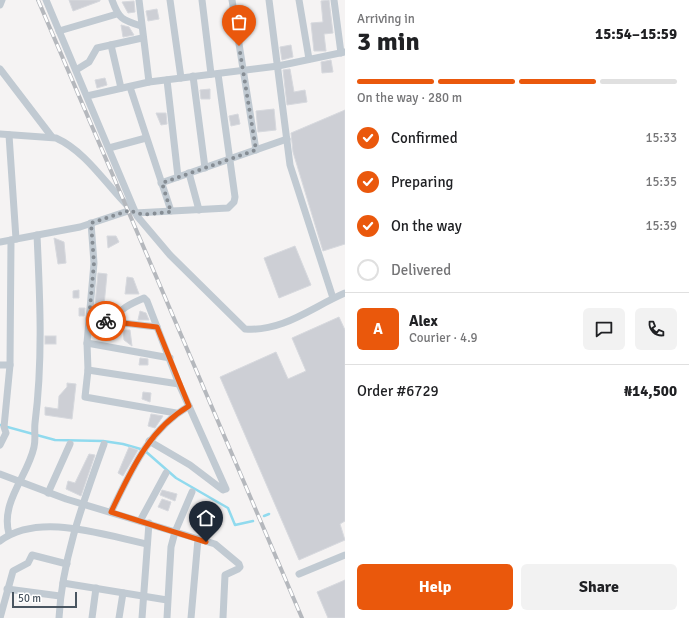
<!DOCTYPE html>
<meta charset="utf-8">
<style>
:root{--surface:#fff;--page:#f2f2f2;--text:#202124;--muted:#757577;--line:#e0e0e0;--accent:#ea580c}
body{margin:0;font-family:Signika,sans-serif;background:var(--page);color:var(--text);height:100vh;display:flex;flex-direction:column;font-size:15px;white-space:nowrap}
*{box-sizing:border-box;margin:0}
p{font-size:13px;color:var(--muted)}
.icon{flex:none;width:22px;height:22px;fill:none;stroke:currentColor;stroke-width:2;stroke-linecap:round;stroke-linejoin:round}
.map{position:relative;flex:1;overflow:hidden}
.details{display:flex;flex-direction:column;background:var(--surface);width:344px}
.details>*{flex:none}
.scale{position:absolute;left:12px;bottom:10px;width:65px;box-sizing:border-box;padding-left:4px;border:2px solid #4a5661;border-top:0;font-size:11px;line-height:14px;white-space:nowrap;color:#4a5661;-webkit-text-stroke:3px #fff;paint-order:stroke}
.pin{position:absolute;display:grid;place-items:center;width:34px;height:34px;color:#fff;margin:-41px -17px;border-radius:50% 50% 50% 0;rotate:-45deg;box-shadow:0 0 4px #0007}
.pin .icon{rotate:45deg}
.courier{position:absolute;display:grid;place-items:center;width:40px;height:40px;margin:-20px;border:3px solid #ea580c;border-radius:50%;background:#fff;color:#222;box-shadow:0 1px 5px #0007}
.summary em{font-style:normal;font-weight:700}
.summary div{display:flex;flex-direction:column-reverse}
.summary{display:flex;align-items:center;justify-content:space-between;height:68px;padding:0 12px}
h1{font-size:26px;font-weight:700;line-height:30px}
.bar{display:grid;grid-template-columns:repeat(4,1fr);gap:6px 4px;align-content:center;height:48px;padding:0 12px}
.bar i{height:5px;border-radius:3px;background:var(--line)}
.bar .on{background:var(--accent)}
.bar p{grid-column:span 4}
.line{display:flex;align-items:center;gap:10px;padding:0 12px;border-top:1px solid var(--line)}
.line div{flex:1}
.round{display:grid;place-items:center;flex:none;width:42px;height:42px;border-radius:6px;background:var(--page)}
ol{padding:0 12px;list-style:none}
li{display:flex;align-items:center;gap:12px;height:44px}
li p{margin-inline-start:auto}
li .icon{padding:4px;border-radius:50%;background:var(--accent);color:#fff;stroke-width:4}
li:last-child{color:var(--muted)}
li i{width:22px;height:22px;border:2px solid var(--line);border-radius:50%}
.cta{display:flex;gap:8px;margin-top:auto;padding:8px 12px}
.cta a{flex:1;height:46px;border-radius:6px;background:var(--accent);color:#fff;font-size:16px;font-weight:700;line-height:46px;text-align:center}
.cta a+a{background:var(--page);color:var(--text)}
main{display:flex;flex:1;min-height:0}
.map>svg:first-child{display:block}
</style>
<main>
<div class="map">
<svg width="345" height="618" viewBox="0 0 345 618">
<rect width="100%" height="100%" fill="#f5f3f3"/>
<g fill="none" stroke-linecap="round" stroke-linejoin="round">
<g stroke="#90daee" stroke-width="2.5">
<polyline points="0,425 55,440 103,441 123,444 144,450 176,478 228,508 235,525 253,521"/>
<polyline points="264,516 269,514"/>
</g>
</g>
<g fill="#cdcfd5" stroke="#d7d9de">
<polygon points="69,0 100,0 100,1 73,11"/>
<polygon points="329,0 333,33 324,34 326,51 314,51 311,23 323,22 321,1"/>
<polygon points="134,1 135,12 128,13 122,2"/>
<polygon points="157,9 159,19 148,21 146,11"/>
<polygon points="121,25 129,27 134,35 123,37"/>
<polygon points="291,45 293,57 282,60 280,47"/>
<polygon points="331,60 333,72 322,73 321,62"/>
<polygon points="290,69 294,92 305,90 307,102 287,105 283,70"/>
<polygon points="105,78 107,85 97,88 95,80"/>
<polygon points="210,89 210,99 201,99 200,90"/>
<polygon points="274,109 276,130 258,132 256,111"/>
<polygon points="345,110 345,244 323,251 293,152 291,133"/>
<polygon points="156,113 166,113 167,124 161,125"/>
<polygon points="238,114 240,124 231,126 229,116"/>
<polygon points="107,236 116,236 119,242 108,248"/>
<polygon points="54,238 64,242 66,263 58,264"/>
<polygon points="295,246 311,285 279,298 264,258"/>
<polygon points="98,273 107,274 103,316 94,315"/>
<polygon points="127,277 133,278 139,294 125,294"/>
<polygon points="79,290 79,298 73,298 73,291"/>
<polygon points="79,308 85,308 84,316 79,316"/>
<polygon points="140,311 146,313 149,320 138,320"/>
<polygon points="339,317 345,330 345,521 340,524 345,540 299,560 220,377 276,352 288,379 306,371 292,338"/>
<polygon points="123,330 130,330 132,346 124,340"/>
<rect x="45" y="336" width="11" height="8"/>
<polygon points="140,358 148,359 148,365 139,365"/>
<polygon points="67,383 76,384 72,419 45,415 45,407 58,409 59,396 67,387"/>
<polygon points="143,392 151,393 150,402 142,399"/>
<polygon points="151,414 163,416 155,428 148,426"/>
<polygon points="129,447 138,450 123,476 118,473"/>
<polygon points="89,454 95,455 81,496 66,489 68,481 75,483"/>
<polygon points="162,490 177,494 175,501 160,495"/>
<polygon points="162,499 171,502 168,511 158,507"/>
<polygon points="345,580 345,618 328,618 317,592"/>
</g>
<g fill="none" stroke-linecap="round" stroke-linejoin="round">
<g stroke="#c1cad2" stroke-width="7">
<path d="M 46,0 L 137,216 L 170,255 L 245,329 C 283,332 312,307 345,293"/>
<path d="M 112,0 C 119,19 122,20 141,26"/>
<polyline points="139,0 149,82"/>
<polyline points="170,0 181,78"/>
<polyline points="202,0 211,74"/>
<polyline points="232,0 256,150"/>
<polyline points="269,0 290,165 333,298"/>
<polyline points="299,0 309,59"/>
<polyline points="334,0 341,53"/>
<polyline points="0,5 2,0"/>
<polyline points="59,31 117,14"/>
<polyline points="111,45 121,88"/>
<polyline points="0,69 52,137"/>
<polyline points="76,70 89,62 97,48 142,38"/>
<polyline points="193,76 205,168"/>
<polyline points="167,80 178,177"/>
<polyline points="130,87 171,211"/>
<polyline points="87,96 149,82 278,66 345,52"/>
<path d="M 0,134 L 56,138 C 89,153 109,190 135,213 L 228,208 L 234,202 L 235,197 L 218,74"/>
<polyline points="9,135 16,239"/>
<polyline points="109,148 146,138"/>
<polyline points="189,173 199,210"/>
<polyline points="161,183 287,139"/>
<polyline points="91,223 94,263 87,343 88,370 85,397 176,413"/>
<polyline points="0,242 80,227 131,210"/>
<polyline points="89,319 157,327"/>
<path d="M 112,322 C 120,308 130,304 144,298 L 147,301 L 179,384 L 226,489 L 223,490 L 190,465 L 149,441"/>
<polyline points="87,343 170,358"/>
<polyline points="0,365 10,365"/>
<polyline points="88,370 179,384"/>
<polyline points="0,445 6,433 4,427 10,365 11,240"/>
<polyline points="0,474 66,499 215,544 239,564 240,567 238,569 225,575 223,618"/>
<polyline points="48,493 70,444"/>
<path d="M 111,512 C 131,471 148,430 189,406"/>
<polyline points="140,521 166,473"/>
<path d="M 9,534 C 0,502 28,476 34,447 C 36,439 34,431 35,423 C 43,360 40,298 37,235"/>
<path d="M 0,541 C 39,512 103,535 147,544"/>
<polyline points="299,574 345,555"/>
<polyline points="63,583 167,600"/>
<polyline points="7,589 60,596"/>
<polyline points="0,618 13,571 28,563 32,555 67,564"/>
<path d="M 59,618 C 62,558 84,500 104,444"/>
<polyline points="92,618 96,588"/>
<polyline points="119,618 123,593"/>
<polyline points="142,618 149,523"/>
<polyline points="167,618 171,547 175,532 192,492"/>
<polyline points="191,618 198,539"/>
</g>
<g stroke="#b5b8bd" stroke-width="4">
<polyline id="rail" points="38,0 302,618"/>
</g>
<use href="#rail" stroke="#fff" stroke-width="2.5" stroke-dasharray="8" stroke-linecap="butt"/>
</g>
<g fill="none" stroke-linecap="round" stroke-linejoin="round">
<path stroke="#868d94" stroke-width="4" stroke-dasharray="0 7.2" d="M 106,321 L 89,319 L 94,263 L 91,223 L 131,210 C 139,218 160,212 171,212 L 162,183 L 256,150 L 239,46"/>
<path stroke="#ea580c" stroke-width="5" d="M 106,321 L 157,327 L 189,406 C 148,430 131,471 111,512 L 206,542"/>
</g>
</svg>
<div class="scale">50 m</div>
<div class="pin" style="left:239px;top:46px;background:#ea580c"><svg class="icon" aria-label="bag" viewBox="0 0 24 24"><path d="M5 8h14l-1 12H6zM9 8a3 3 0 0 1 6 0"/></svg></div>
<div class="pin" style="left:206px;top:542px;background:#1f2937"><svg class="icon" aria-label="home" viewBox="0 0 24 24"><path d="M3 11l9-7 9 7M6 9v11h12V9"/></svg></div>
<div class="courier" style="left:106px;top:321px"><svg class="icon" aria-label="bike" viewBox="0 0 24 24"><circle cx="6" cy="16" r="4"/><circle cx="18" cy="16" r="4"/><path d="M6 16l4-8h5l3 8M10 8l3 8H6M13 5h3"/></svg></div>
</div>
<section class="details">
<div class="summary"><div><h1>3 min</h1><p>Arriving in</p></div><em>15:54–15:59</em></div>
<div class="bar"><i class="on"></i><i class="on"></i><i class="on"></i><i></i><p>On the way · 280 m</p></div>
<ol>
<li><svg class="icon" aria-label="check" viewBox="0 0 24 24"><path d="M5 12l5 5 9-10"/></svg>Confirmed<p>15:33</p></li>
<li><svg class="icon" aria-label="check" viewBox="0 0 24 24"><path d="M5 12l5 5 9-10"/></svg>Preparing<p>15:35</p></li>
<li><svg class="icon" aria-label="check" viewBox="0 0 24 24"><path d="M5 12l5 5 9-10"/></svg>On the way<p>15:39</p></li>
<li><i></i>Delivered</li>
</ol>
<div class="line" style="height:72px"><b class="round" style="background:var(--accent);color:#fff">A</b><div><b>Alex</b><p>Courier · 4.9</p></div><a class="round"><svg class="icon" aria-label="chat" viewBox="0 0 24 24"><path d="M4 5h16v11H9l-5 4z"/></svg></a><a class="round"><svg class="icon" aria-label="phone" viewBox="0 0 24 24"><path d="M5 4h4l2 5-3 2q2 4 5 5l2-3 5 2v4C11 20 4 13 5 4z"/></svg></a></div>
<div class="line" style="height:52px"><div>Order #6729</div><b>₦14,500</b></div>
<div class="cta"><a>Help</a><a>Share</a></div>
</section>
</main>
